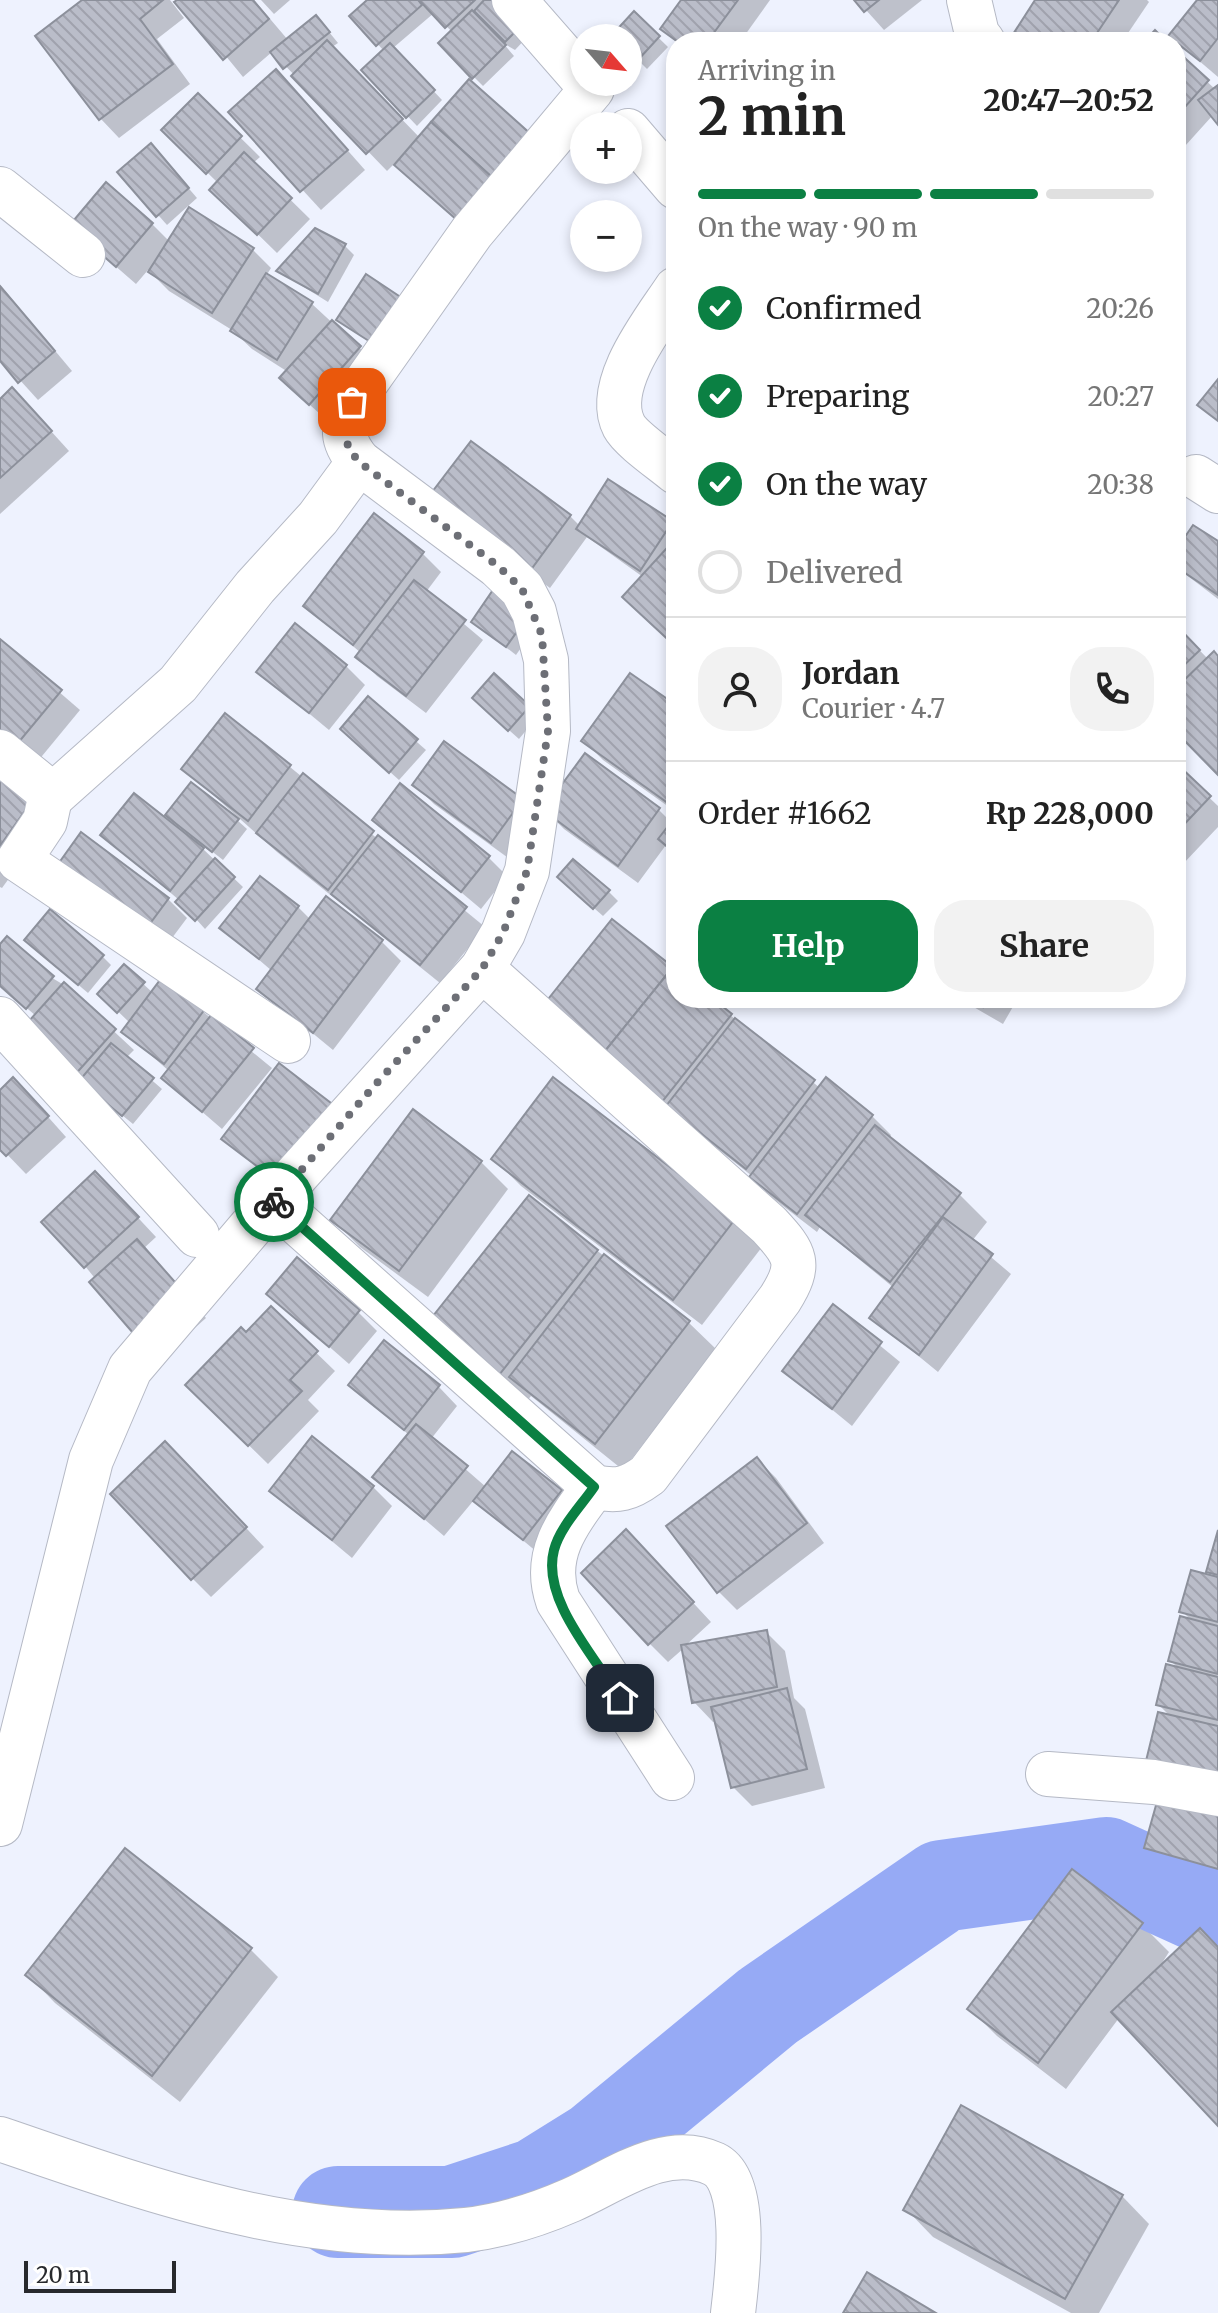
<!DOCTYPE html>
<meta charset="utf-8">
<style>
:root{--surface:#fff;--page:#f2f2f2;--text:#222;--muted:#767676;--line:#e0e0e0;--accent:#0b8043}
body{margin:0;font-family:Merriweather,serif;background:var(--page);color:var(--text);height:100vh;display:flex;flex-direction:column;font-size:30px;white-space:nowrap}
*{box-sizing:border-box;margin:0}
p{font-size:26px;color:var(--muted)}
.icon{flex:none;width:44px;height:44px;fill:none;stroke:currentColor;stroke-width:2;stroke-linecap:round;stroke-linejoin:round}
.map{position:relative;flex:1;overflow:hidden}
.side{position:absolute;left:666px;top:32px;width:520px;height:976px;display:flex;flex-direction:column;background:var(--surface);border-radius:32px;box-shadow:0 4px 12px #0003}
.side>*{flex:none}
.needle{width:52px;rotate:118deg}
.tools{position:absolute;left:570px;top:24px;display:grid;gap:16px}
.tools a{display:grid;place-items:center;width:72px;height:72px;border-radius:50%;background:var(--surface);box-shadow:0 4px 12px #0003;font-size:40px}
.scale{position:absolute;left:24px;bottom:20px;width:152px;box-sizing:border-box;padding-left:8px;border:4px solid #27292d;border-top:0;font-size:22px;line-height:28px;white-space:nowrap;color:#27292d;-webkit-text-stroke:6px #fff;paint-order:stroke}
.pin{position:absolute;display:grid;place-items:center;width:68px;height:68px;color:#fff;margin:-34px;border-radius:16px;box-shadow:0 4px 12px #0006}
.courier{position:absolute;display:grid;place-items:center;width:80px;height:80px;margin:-40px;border:6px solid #0b8043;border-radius:50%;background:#fff;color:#222;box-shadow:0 2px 10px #0007}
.overview em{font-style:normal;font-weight:700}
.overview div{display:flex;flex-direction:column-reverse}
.overview{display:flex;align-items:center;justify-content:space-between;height:136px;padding:0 32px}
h1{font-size:52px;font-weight:700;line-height:60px}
.bar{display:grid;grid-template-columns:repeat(4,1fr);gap:12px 8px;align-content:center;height:96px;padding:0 32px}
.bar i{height:10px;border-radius:6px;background:var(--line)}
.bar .current{background:var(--accent)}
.bar p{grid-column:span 4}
.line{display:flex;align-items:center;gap:20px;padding:0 32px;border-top:2px solid var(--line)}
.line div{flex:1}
.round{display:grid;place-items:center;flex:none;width:84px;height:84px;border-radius:32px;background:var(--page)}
ol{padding:0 32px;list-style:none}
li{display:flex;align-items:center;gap:24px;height:88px}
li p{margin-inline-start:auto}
li .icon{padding:8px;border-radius:50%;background:var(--accent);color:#fff;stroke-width:4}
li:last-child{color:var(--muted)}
li i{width:44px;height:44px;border:4px solid var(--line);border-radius:50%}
.cta{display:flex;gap:16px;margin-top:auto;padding:16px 32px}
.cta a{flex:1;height:92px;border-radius:32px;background:var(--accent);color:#fff;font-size:32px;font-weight:700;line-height:92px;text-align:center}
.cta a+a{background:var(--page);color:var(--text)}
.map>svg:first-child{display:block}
</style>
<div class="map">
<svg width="1218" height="2313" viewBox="0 0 1218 2313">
<defs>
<pattern id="building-back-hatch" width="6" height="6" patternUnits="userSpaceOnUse" patternTransform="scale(2)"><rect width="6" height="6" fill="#babdc9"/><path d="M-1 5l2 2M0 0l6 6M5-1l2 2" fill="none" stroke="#a0a2ad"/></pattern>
</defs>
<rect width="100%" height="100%" fill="#eef2fe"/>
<g fill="#0003">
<polygon points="85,0 170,0 184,18 157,39 190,84 119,138 101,119 38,36"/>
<polygon points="180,0 254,0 288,40 325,27 338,43 332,47 420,138 477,238 395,163 387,171 272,52 243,77"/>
<polygon points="261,0 290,0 274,14"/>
<polygon points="371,0 494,0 529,35 515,50 503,43 514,56 483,86 440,43 452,32 434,13 393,48 442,100 417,126 364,70 384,51 352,16"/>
<polygon points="683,0 770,0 740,42 676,42 662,28"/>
<polygon points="857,0 922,0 884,30"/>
<polygon points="1038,0 1147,0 1149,2 1122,42 1010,42"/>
<polygon points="1199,0 1218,0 1218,77 1170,36"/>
<polygon points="634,14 668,47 647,69 628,50 628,38 614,36"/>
<polygon points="1176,53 1215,89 1218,87 1218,122 1213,115 1176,156"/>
<polygon points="295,91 365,170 321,210 231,112"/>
<polygon points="198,96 260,157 253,163 310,219 277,253 231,208 218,183 164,130"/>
<polygon points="160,155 197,198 167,225 120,172"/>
<polygon points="152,224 170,242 252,249 271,268 266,276 312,304 379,366 329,422 301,397 288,372 252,349 232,330 169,291 148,270 136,284 90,244"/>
<polygon points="345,246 354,255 328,302 278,271"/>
<polygon points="0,285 72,371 38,400 0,358"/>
<polygon points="0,402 31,409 69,451 0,514"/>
<polygon points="451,515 570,516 580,526 671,522 676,527 676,646 643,616 643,577 587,537 550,588"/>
<polygon points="1218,543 1218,599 1176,567 1176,554"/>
<polygon points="422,553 441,572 426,592 483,640 426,713 377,676 358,657 361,653 306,606"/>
<polygon points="473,622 539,622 516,655"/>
<polygon points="1176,626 1208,659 1218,658 1218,772 1176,729"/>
<polygon points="0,641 80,710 33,767 0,739"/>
<polygon points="346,666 365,685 329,730 259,672"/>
<polygon points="494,676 538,716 519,739 483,707"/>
<polygon points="368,699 426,750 399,780 352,738"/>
<polygon points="676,708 676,812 603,760 584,741"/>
<polygon points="1176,766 1218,806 1218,827 1183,864 1176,857"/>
<polygon points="290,767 485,927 440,983 277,852 184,769"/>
<polygon points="0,776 52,819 2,888 0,887"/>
<polygon points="415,785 522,800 511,860 434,804"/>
<polygon points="545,810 659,810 673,824 676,820 676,853 666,845 638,883 564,829"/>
<polygon points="374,819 488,857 507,876 481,909"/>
<polygon points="237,820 247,829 223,860 177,824"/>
<polygon points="103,835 203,849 243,887 205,929 179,900"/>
<polygon points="77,886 168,899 187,918 163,950"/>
<polygon points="569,886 608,891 618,901 603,916"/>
<polygon points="298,907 311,920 382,942 401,961 333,1050 259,989 272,971 222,928"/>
<polygon points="0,947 64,985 134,1050 126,1058 162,1089 133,1124 95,1093 92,1096 36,1016 0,985"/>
<polygon points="36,949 102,956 111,965 88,993"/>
<polygon points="125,967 153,993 163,979 272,1068 222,1129 163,1078 169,1071 123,1031 130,1023 100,994"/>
<polygon points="676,972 676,998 709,998 820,1088 826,1080 872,1116 891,1135 889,1139 959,1194 987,1222 972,1241 1011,1274 938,1372 872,1318 894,1288 820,1227 817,1232 770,1196 752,1176 563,1027"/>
<polygon points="958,998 1018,998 1003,1024"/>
<polygon points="0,1092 32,1099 66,1137 26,1174 0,1147"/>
<polygon points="358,1130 302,1204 224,1139"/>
<polygon points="493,1158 734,1220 762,1247 702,1325 521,1186"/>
<polygon points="481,1162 508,1189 428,1297 360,1247 333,1220"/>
<polygon points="114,1192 156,1237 143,1249 206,1318 160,1359 85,1266"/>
<polygon points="530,1198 688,1322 716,1349 623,1470 531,1396 527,1401 459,1348"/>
<polygon points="268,1293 358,1312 377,1331 349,1364"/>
<polygon points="833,1307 900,1362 852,1426 785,1371"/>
<polygon points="271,1309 335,1371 308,1400 319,1411 268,1464 187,1385"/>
<polygon points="351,1385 439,1387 457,1406 431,1439 486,1487 560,1491 579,1510 543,1557 474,1500 444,1536 375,1477 409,1435"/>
<polygon points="757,1459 776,1478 824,1543 737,1610 718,1591"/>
<polygon points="184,1462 264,1547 211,1597 192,1578"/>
<polygon points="373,1487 392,1506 352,1558 272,1491"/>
<polygon points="1218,1538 1218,1795 1171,1717 1158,1704 1180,1670 1170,1660 1192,1621 1182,1611 1217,1579 1209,1571"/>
<polygon points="645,1551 711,1622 685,1646 766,1632 785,1651 794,1698 805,1709 825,1788 752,1806 733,1787 717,1721 713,1722 694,1702 684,1648 668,1662 649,1643"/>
<polygon points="1218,1809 1218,1882 1165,1867 1146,1848"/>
<polygon points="125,1851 251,1950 278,1977 180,2102 55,2003 28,1975"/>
<polygon points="1141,1924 1169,1952 1157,1971 1218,1948 1218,2124 1119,2018 1066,2089 997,2036 970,2009"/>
<polygon points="1122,2196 1149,2224 1099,2313 1071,2313 933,2237 906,2209"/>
</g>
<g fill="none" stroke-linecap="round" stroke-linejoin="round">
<polyline stroke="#96aaf5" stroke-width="92" points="338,2212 452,2212 537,2184 598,2146 768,2006 942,1886 1106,1863 1218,1914"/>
</g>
<g fill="url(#building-back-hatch)" stroke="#8c909b" stroke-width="2">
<polygon points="82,0 163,0 140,19 173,64 99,120 35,36"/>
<polygon points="177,0 253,0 269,19 223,60 174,2"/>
<polygon points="367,0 418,0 422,5 376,46 349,16"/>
<polygon points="419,0 475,0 445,28"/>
<polygon points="484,0 497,0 522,25 505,42 474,11"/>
<polygon points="681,0 738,0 707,42 678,42 660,29"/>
<polygon points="854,0 879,0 864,12"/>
<polygon points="1035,0 1119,0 1091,42 1008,42"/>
<polygon points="1197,0 1218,0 1218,38 1200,61 1168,36"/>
<polygon points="472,10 506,45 472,79 438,43"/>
<polygon points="634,11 660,36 637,61 628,53 628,38 611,36"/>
<polygon points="316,15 330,32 283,69 270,52"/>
<polygon points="1155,30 1167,42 1144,42"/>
<polygon points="327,40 403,119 366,154 291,76"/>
<polygon points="390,43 435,90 406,118 361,70"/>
<polygon points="1176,50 1209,80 1176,117"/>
<polygon points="276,69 348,150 300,192 228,112"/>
<polygon points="469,79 532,135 493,178 431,122"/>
<polygon points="1218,85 1218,125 1198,100"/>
<polygon points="198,93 242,136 206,174 161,130"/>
<polygon points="431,122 493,178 457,220 394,165"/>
<polygon points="151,143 189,188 156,217 117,172"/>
<polygon points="244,152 292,198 257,235 209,190"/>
<polygon points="106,182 153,223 116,267 69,226"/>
<polygon points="189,207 254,248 212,313 148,272"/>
<polygon points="315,228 346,244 318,294 276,271"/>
<polygon points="266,273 313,302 277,360 230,331"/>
<polygon points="366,274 402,298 372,343 336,320"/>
<polygon points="0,286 55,351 18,383 0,361"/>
<polygon points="332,320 361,346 309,405 279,378"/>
<polygon points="1218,379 1218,421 1197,405"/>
<polygon points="12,387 52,431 0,478 0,399"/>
<polygon points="471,441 571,515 530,571 429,496"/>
<polygon points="608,479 673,521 640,571 576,529"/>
<polygon points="374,513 424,552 353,645 303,606"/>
<polygon points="1193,525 1218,541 1218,595 1176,567 1176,550"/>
<polygon points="676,538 676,645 675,646 622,597"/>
<polygon points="414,580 466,620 406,696 355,657"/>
<polygon points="495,587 531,612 506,647 471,622"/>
<polygon points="295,623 347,665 309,713 256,672"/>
<polygon points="1176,625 1200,650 1176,673"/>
<polygon points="0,639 62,690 13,749 0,738"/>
<polygon points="1214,651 1218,656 1218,775 1176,732 1176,688"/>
<polygon points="494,673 530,706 508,731 472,698"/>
<polygon points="630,673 676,705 676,800 672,806 581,741"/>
<polygon points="368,696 418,739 389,773 340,729"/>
<polygon points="225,713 291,765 248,821 181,769"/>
<polygon points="444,741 523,799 491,843 412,785"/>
<polygon points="585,753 660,808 618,866 543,810"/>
<polygon points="1176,763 1211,796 1176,833"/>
<polygon points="303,773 374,831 328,890 256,833"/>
<polygon points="0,774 34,798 0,846"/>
<polygon points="191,782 239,819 212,852 165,815"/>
<polygon points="400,783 490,856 461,892 372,820"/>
<polygon points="134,793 204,848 170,891 100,835"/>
<polygon points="676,816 676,854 658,839"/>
<polygon points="81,832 169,898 143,933 56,867"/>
<polygon points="378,835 467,907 420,965 331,894"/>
<polygon points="215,858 235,877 195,921 175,902"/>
<polygon points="573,859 610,890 593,909 557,877"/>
<polygon points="260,876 299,906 259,959 219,928"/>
<polygon points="326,896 383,940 313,1033 256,989"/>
<polygon points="50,909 104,955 78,985 24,940"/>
<polygon points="612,919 673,967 601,1056 541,1008"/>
<polygon points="7,936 54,976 26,1009 0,986 0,944"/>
<polygon points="124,964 145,982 117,1013 97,994"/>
<polygon points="673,967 676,970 676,998 712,998 732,1014 661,1103 601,1056"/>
<polygon points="163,976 205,1009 164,1064 121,1032"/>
<polygon points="64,982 116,1029 72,1078 20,1031"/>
<polygon points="969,998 988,998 983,1007"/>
<polygon points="212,1014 254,1048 202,1112 161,1078"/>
<polygon points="735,1018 815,1080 746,1169 666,1106"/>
<polygon points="111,1043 154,1078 122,1116 79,1081"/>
<polygon points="279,1063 340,1110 283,1186 221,1139"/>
<polygon points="13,1077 49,1116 6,1156 0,1150 0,1090"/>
<polygon points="553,1077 736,1218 673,1300 491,1159"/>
<polygon points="826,1077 873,1115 797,1214 749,1177"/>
<polygon points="413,1109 482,1161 399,1271 330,1220"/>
<polygon points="875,1125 961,1193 890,1282 805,1215"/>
<polygon points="95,1171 139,1217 84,1268 41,1222"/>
<polygon points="529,1195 598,1250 499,1375 429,1321"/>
<polygon points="943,1217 993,1254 919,1355 869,1318"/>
<polygon points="137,1239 189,1298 140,1341 89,1282"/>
<polygon points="604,1254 690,1321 595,1444 509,1377"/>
<polygon points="297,1257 360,1310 329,1347 266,1294"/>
<polygon points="833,1304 882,1342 832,1409 782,1371"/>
<polygon points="271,1306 318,1351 290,1380 302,1391 248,1446 185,1385 241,1327 246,1332"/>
<polygon points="384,1340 440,1385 404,1430 348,1385"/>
<polygon points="416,1424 468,1466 424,1519 372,1477"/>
<polygon points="312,1436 374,1486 332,1540 269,1491"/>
<polygon points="165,1441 247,1527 191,1580 110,1494"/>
<polygon points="512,1451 562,1490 523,1540 473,1501"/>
<polygon points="757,1457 807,1523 717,1593 666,1526"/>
<polygon points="626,1529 694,1602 648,1645 581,1573"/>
<polygon points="1218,1530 1218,1575 1206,1572"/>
<polygon points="1191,1570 1218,1577 1218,1622 1179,1612"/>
<polygon points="1180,1616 1218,1626 1218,1674 1168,1661"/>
<polygon points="767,1630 777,1687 692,1703 681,1645"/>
<polygon points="1166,1664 1218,1677 1218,1720 1156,1705"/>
<polygon points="787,1688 807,1769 731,1788 711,1707"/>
<polygon points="1158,1712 1218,1726 1218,1782 1145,1765"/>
<polygon points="1160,1791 1218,1807 1218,1869 1144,1848"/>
<polygon points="125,1848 252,1948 152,2076 25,1975"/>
<polygon points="1072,1869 1143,1923 1038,2063 967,2009"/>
<polygon points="1200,1928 1218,1947 1218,2126 1111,2012"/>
<polygon points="961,2105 1123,2195 1065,2299 903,2210"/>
<polygon points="867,2272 936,2313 843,2313"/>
</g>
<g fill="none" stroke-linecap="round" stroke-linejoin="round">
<g stroke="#b5b9c5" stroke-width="46">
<g id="minor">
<polyline points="514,0 584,80"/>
<polyline points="969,0 977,34 983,42"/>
<polyline points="628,131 676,187"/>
<polyline points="0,189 83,255"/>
<path d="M 676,289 C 655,321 603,385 624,426 C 631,439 663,461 676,472"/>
<polyline points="1196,477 1218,491"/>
<polyline points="0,752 43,787 50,798 45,821 19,860 288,1041"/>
<polyline points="50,798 178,684 255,587 318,518 359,462"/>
<polyline points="0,1019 197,1235"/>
<path d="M 273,1201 L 594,1487 C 618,1492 629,1489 648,1475 L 780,1299 C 802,1264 796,1254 769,1225 L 482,969"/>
<path d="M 594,1487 C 567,1523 542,1555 558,1601 L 672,1778"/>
<polyline points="1048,1774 1154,1782 1218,1794"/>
<path d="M 0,1824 L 91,1460 L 130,1369 L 273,1201 L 482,969 L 503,933 L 527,871 L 548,731 L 546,660 L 534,612 L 522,589 L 498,566 L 359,462 C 340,439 343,429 352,402 L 472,232 L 592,89"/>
<path d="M 0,2139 C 151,2191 305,2246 466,2230 C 501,2226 539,2214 571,2200 C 613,2182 665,2141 714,2164 C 750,2181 737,2279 733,2313"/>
</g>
</g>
<use href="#minor" stroke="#fff" stroke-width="44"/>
</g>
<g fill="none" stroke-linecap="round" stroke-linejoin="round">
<path stroke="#6d6f76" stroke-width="8" stroke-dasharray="0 14.4" d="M 274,1202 L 374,1086 L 482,969 L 503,933 L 527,871 L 548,731 L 542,635 L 522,589 L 498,566 L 359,462 C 340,439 343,429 352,402"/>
<path stroke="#0b8043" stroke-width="10" d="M 274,1202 L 594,1487 C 581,1506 560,1527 554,1550 C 541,1599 595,1657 620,1698"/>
</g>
</svg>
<div class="tools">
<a><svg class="needle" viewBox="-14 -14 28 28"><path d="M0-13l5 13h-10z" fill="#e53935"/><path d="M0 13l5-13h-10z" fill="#767676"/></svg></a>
<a>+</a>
<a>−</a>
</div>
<div class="scale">20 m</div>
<div class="pin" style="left:352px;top:402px;background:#ea580c"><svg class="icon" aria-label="bag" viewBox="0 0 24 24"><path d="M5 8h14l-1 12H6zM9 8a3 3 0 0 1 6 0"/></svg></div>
<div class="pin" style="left:620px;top:1698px;background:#1f2937"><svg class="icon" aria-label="home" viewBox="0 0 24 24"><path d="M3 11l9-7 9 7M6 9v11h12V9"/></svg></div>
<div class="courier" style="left:274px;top:1202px"><svg class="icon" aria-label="bike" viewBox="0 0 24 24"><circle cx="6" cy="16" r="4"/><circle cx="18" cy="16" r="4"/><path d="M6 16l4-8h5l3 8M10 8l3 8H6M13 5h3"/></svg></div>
<section class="side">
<div class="overview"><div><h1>2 min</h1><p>Arriving in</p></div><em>20:47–20:52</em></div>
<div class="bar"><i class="current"></i><i class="current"></i><i class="current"></i><i></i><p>On the way · 90 m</p></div>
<ol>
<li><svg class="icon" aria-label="check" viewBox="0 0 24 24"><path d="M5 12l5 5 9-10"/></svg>Confirmed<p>20:26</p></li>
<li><svg class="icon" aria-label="check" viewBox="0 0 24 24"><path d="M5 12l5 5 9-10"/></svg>Preparing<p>20:27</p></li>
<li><svg class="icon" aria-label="check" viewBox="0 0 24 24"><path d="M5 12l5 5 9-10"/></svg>On the way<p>20:38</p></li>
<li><i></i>Delivered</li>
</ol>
<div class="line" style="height:144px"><a class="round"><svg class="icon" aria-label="person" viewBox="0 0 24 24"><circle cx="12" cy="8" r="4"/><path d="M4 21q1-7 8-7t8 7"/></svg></a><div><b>Jordan</b><p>Courier · 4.7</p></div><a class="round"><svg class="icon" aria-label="phone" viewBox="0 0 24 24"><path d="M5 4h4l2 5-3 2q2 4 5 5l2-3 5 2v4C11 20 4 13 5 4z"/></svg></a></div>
<div class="line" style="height:104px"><div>Order #1662</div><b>Rp 228,000</b></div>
<div class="cta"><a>Help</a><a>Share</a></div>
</section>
</div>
